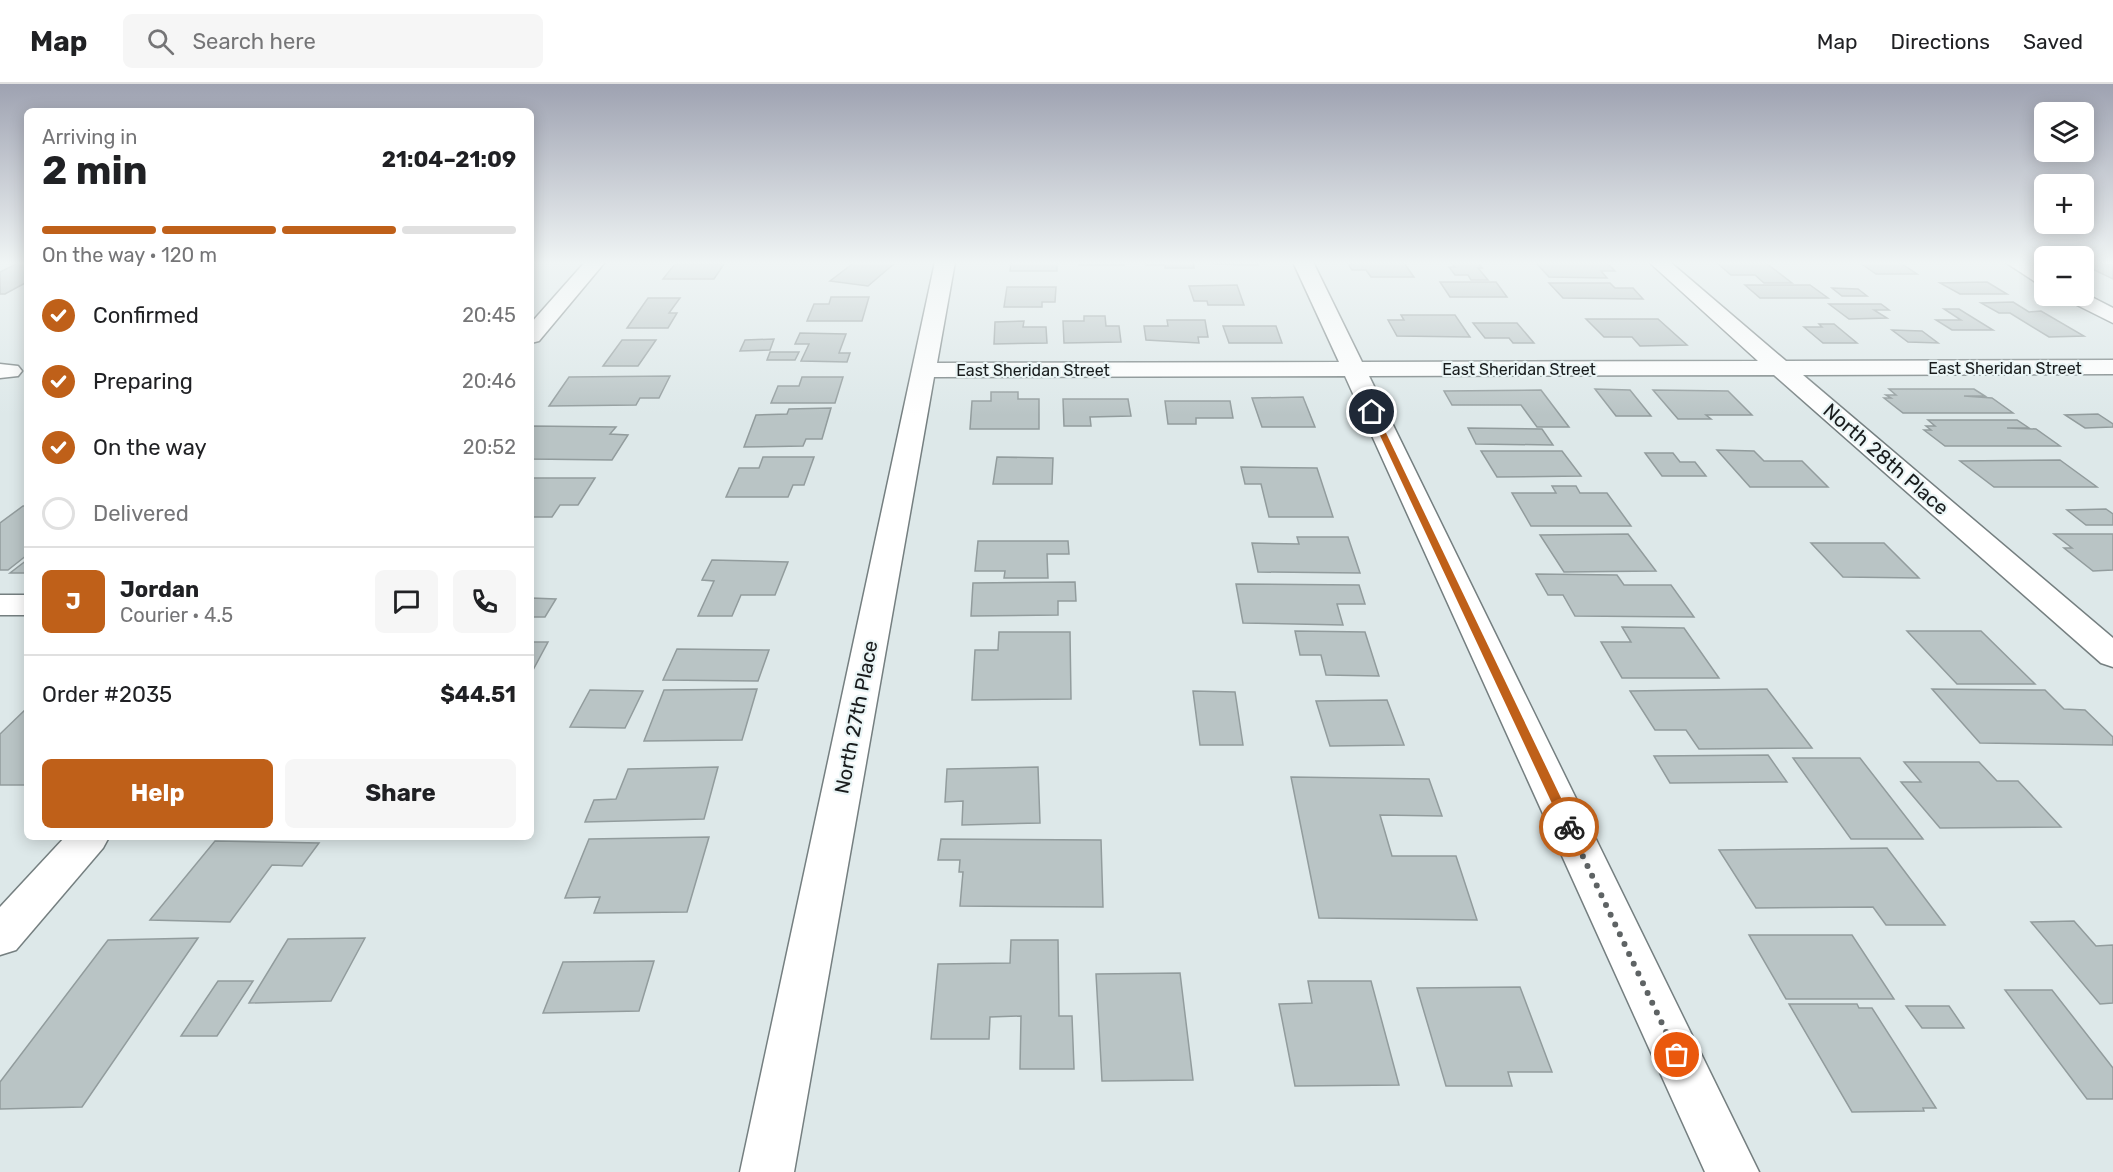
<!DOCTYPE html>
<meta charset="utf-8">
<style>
:root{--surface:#fff;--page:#f6f6f6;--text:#202124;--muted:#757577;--line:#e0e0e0;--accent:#bf6019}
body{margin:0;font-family:Rubik,sans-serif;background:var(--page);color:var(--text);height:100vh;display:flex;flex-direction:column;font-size:22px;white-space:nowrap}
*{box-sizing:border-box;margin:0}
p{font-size:20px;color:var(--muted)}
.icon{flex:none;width:33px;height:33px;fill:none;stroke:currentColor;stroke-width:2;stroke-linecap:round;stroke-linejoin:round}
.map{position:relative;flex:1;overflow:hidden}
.side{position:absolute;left:24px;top:24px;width:510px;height:732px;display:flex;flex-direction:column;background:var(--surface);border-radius:9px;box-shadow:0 3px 15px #0003}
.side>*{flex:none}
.buttons{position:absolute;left:2034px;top:18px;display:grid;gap:12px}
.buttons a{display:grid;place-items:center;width:60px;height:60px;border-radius:9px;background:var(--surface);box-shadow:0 3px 15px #0003;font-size:30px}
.pin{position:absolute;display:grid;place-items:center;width:51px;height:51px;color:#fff;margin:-26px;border:3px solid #fff;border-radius:50%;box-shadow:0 2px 6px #0007}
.courier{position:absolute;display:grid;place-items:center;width:60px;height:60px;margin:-30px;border:4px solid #bf6019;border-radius:50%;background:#fff;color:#222;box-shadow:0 2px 8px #0007}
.headline em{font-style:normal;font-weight:700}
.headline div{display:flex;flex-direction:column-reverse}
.headline{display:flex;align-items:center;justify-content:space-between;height:102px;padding:0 18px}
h1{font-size:39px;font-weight:700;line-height:45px}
.bar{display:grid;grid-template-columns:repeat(4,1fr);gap:9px 6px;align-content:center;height:72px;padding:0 18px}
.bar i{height:8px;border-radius:4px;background:var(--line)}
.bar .current{background:var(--accent)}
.bar p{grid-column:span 4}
.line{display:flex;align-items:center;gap:15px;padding:0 18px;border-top:2px solid var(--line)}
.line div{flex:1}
.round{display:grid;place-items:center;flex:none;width:63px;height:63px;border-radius:9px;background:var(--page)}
ol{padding:0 18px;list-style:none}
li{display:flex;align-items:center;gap:18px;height:66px}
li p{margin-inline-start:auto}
li .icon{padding:6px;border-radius:50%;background:var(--accent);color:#fff;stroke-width:4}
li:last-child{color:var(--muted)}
li i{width:33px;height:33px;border:3px solid var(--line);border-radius:50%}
.cta{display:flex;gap:12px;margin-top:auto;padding:12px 18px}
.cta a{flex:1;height:69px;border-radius:9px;background:var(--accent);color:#fff;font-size:24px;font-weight:700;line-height:69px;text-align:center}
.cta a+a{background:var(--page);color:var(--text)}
header{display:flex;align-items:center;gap:36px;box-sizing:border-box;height:84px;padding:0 30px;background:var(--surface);border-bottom:2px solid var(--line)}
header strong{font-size:28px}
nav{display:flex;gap:33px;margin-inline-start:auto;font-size:21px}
.search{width:420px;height:54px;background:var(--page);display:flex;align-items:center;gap:15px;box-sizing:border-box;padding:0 21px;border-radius:9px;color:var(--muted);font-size:22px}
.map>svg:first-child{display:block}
</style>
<header>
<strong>Map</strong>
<div class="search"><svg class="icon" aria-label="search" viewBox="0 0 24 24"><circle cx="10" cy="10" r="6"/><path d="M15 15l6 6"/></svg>Search here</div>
<nav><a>Map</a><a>Directions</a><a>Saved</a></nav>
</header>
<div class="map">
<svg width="2113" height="1088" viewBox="0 0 2113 1088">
<rect width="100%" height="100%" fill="#dde8e9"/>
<g fill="#b9c4c5" stroke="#929c9d" stroke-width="1.5">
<polygon points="20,178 27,178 27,198 5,210 0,210 0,188"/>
<polygon points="855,178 896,178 868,202 830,197"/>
<polygon points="1011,178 1057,178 1057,187 1010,187"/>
<rect x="1079" y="178" width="45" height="3"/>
<polygon points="1146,178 1193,178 1194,184 1165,184 1165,181 1146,181"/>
<polygon points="1212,178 1257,178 1258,181 1212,180"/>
<polygon points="1716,178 1766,179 1792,199 1764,199 1755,191 1731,191"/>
<polygon points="1859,178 1899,178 1917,190 1876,190"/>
<polygon points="2084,178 2113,181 2113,195 2084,181"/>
<polygon points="1404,179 1414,193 1371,193 1366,186 1352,186 1348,180"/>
<polygon points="1451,179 1478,179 1482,184 1478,184 1488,196 1471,196 1468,191 1455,191 1449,183 1455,183"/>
<polygon points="1536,179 1607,179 1615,187 1601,187 1607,194 1549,193"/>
<polygon points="675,180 724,180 714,195 663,195"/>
<polygon points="1440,198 1496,198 1507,213 1450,213"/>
<polygon points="1987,198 2007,210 1960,210 1940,199"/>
<polygon points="1549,199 1610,199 1615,204 1633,204 1643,215 1563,214"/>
<polygon points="1237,201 1244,221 1208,221 1207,217 1194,217 1189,202"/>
<polygon points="1745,201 1810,201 1828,214 1760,214"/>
<polygon points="1007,203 1056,203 1055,218 1042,218 1042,223 1004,223"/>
<polygon points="1832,204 1858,205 1867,212 1842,212"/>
<polygon points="831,213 869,213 862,237 807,237 814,220 829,220"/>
<polygon points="648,214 680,214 669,229 677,229 668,244 627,244"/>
<polygon points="2013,218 2029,228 2041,227 2084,252 2049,253 2010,229 1999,229 1981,219"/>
<polygon points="1829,220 1881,220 1889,226 1874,226 1887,234 1849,235"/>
<polygon points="1944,225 1959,225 1993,246 1952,246 1936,236 1961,236"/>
<polygon points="1401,231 1455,231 1470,253 1397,252 1388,236 1404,236"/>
<polygon points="1084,232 1105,232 1106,242 1119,242 1121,258 1064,259 1063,237 1084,237"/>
<polygon points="1586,235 1658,235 1687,261 1640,262 1632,253 1604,253"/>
<polygon points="1167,236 1205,236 1208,253 1198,253 1199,259 1146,256 1144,242 1168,242"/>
<polygon points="1024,237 1023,243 1046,243 1047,259 994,260 995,238"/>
<polygon points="1473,239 1517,239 1534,259 1513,259 1509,254 1485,254"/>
<polygon points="1819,240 1834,240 1857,259 1823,259 1804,243 1822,243"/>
<polygon points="1223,242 1276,242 1282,259 1229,259"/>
<polygon points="1892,246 1922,247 1938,259 1908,258"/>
<polygon points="800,249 846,250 839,269 850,269 847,278 801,277 809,260 795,260"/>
<polygon points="774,255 770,266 740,267 745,256"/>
<polygon points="622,256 656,256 638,282 603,282"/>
<polygon points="770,268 799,268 795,276 767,276"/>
<polygon points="670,292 659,314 640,314 636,321 549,322 569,293"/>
<polygon points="802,293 843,293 835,319 771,319 778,302 799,302"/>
<polygon points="1595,305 1630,306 1651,332 1616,332"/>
<polygon points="1889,305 1974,305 1985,312 1964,312 1992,314 2013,329 1903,329 1884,314 1891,314 1886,311 1896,311"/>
<polygon points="1541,306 1569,343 1537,343 1521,321 1452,321 1444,307"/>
<polygon points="1653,306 1728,307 1752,331 1706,331 1711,335 1678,335"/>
<polygon points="991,308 1018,308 1018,315 1039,315 1039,345 970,345 972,317 991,317"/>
<polygon points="1303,313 1315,343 1262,343 1252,314"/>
<polygon points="1063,315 1128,315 1131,332 1090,333 1091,342 1064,342"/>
<polygon points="1165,317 1230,317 1233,334 1196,334 1196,340 1168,340"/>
<polygon points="831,324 822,355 806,355 803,362 744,363 756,331 787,330 789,325"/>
<polygon points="2098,330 2113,340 2113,343 2085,344 2065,331"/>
<polygon points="1928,336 2017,336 2029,344 2007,344 2036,345 2060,362 1945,362 1924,346 1931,346 1926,342 1935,342"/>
<polygon points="531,342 616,343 610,350 628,351 612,376 531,375"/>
<polygon points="1468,344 1542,345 1553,361 1476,360"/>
<polygon points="1717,366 1754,367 1764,377 1802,377 1828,403 1750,403"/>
<polygon points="1481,367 1562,367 1581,392 1497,393"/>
<polygon points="1645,369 1673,369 1680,378 1695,378 1706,392 1662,392"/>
<polygon points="763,373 814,373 804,401 793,401 788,413 726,413 739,384 759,384"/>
<polygon points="997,373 1053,374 1052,400 993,400"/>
<polygon points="2060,376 2097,403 1994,403 1960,377"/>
<polygon points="1241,383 1317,384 1333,433 1269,433 1261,400 1245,400"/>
<polygon points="531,394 595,394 578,421 560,421 552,433 531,433"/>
<polygon points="1552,402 1576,402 1580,409 1607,409 1631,442 1531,442 1512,409 1556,409"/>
<polygon points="23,422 27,422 27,471 8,486 0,486 0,439"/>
<polygon points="2106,425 2113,430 2113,441 2086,441 2067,426"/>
<polygon points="1628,450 1656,487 1564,488 1540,451"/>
<polygon points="2054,450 2113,450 2113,486 2093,487 2064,464 2072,464"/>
<polygon points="1297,453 1348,453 1360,489 1258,488 1252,459 1299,460"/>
<polygon points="978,457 1068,457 1069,470 1047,470 1048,494 1004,494 1005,487 975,487"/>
<polygon points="1811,459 1884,459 1919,494 1843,493"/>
<polygon points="27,476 27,489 10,489"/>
<polygon points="712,476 788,478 775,511 741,511 732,532 698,532 714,497 702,496"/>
<polygon points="1536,490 1617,491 1624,501 1671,501 1694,533 1575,532 1563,511 1548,511"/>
<polygon points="1075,498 1076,517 1058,517 1058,531 971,532 973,499"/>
<polygon points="1236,500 1359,501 1365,520 1337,520 1343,541 1243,539"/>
<polygon points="531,514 556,515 545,533 531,533"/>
<polygon points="1622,543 1684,544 1719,594 1622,594 1601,558 1631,558"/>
<polygon points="1295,547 1365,548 1379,592 1326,591 1321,571 1300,571"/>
<polygon points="1907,547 1981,547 2035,600 1957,600"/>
<polygon points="999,548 1070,548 1071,615 972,616 975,566 998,566"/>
<polygon points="531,558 548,558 533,586 531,586"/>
<polygon points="677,565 769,566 758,597 663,596"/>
<polygon points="757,605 742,656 644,657 664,606"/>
<polygon points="1767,605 1812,664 1699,665 1686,646 1655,646 1630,607"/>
<polygon points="1932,605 2045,606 2064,625 2085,626 2113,653 2113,661 1980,659"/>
<polygon points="590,606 643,607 625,644 570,643"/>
<polygon points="1193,607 1235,608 1243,661 1200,661"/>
<polygon points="1387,616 1404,661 1330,662 1316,617"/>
<polygon points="27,624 27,701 0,701 0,650"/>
<polygon points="1768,671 1787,698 1670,699 1654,672"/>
<polygon points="1793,674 1860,674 1923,755 1851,755"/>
<polygon points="1904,678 1979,678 1997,697 2018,697 2061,743 1940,744 1901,698 1921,698"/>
<polygon points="718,683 704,735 585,738 594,716 616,715 628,685"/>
<polygon points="1038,683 1040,739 962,741 963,717 945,718 947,685"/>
<polygon points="1291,693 1429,695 1442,732 1380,731 1392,772 1456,772 1477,836 1319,834"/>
<polygon points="709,753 687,828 594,829 600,813 565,814 589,755"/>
<polygon points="941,755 1101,756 1103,823 960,822 963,788 959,788 960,776 938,776"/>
<polygon points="215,757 319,759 302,782 272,781 230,838 150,836"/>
<polygon points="1887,764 1945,841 1886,841 1873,823 1756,824 1719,766"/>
<polygon points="2074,837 2096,862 2113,861 2113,919 2100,920 2031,838"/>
<polygon points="1749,851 1852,851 1894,915 1786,915"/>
<polygon points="198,854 82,1023 0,1025 0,998 108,856"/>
<polygon points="365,854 331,917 249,919 288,855"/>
<polygon points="1011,856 1058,856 1059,932 1072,932 1074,985 1020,985 1021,932 990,933 989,955 931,955 938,880 1010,879"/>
<polygon points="654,877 639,927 543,929 563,878"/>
<polygon points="1180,889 1193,996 1102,997 1096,890"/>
<polygon points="218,897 253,897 217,952 181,952"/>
<polygon points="1308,897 1371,897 1399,1001 1295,1002 1279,920 1312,919"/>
<polygon points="1520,903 1552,988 1508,988 1512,1002 1446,1002 1417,904"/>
<polygon points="2005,906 2052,906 2113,984 2113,1015 2087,1015"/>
<polygon points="1789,920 1857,920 1859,924 1872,924 1936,1024 1923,1024 1924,1027 1852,1028"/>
<polygon points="1906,922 1949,922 1964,944 1922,944"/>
</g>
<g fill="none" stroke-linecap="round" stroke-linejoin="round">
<g stroke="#757f80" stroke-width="3">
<g id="minor">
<polygon points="585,178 605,178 539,257 531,259 531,239"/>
<polygon points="935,178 955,178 937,279 1339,278 1293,178 1313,178 1362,278 1758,277 1649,178 1670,178 1786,277 2113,276 2113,290 1803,291 2113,554 2113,583 2101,579 1774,291 1369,292 1759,1088 1705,1088 1345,292 934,293 794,1088 740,1088"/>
<polygon points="2005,178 2029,178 2044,187 2044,201 2037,199"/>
<polygon points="2084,209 2113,224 2113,239 2067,216 2064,212 2084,212"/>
<polygon points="0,280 18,282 22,287 18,292 0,294"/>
<rect x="0" y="511" width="27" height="20"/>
<polygon points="65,753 109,753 103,764 16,866 0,871 0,823"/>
</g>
</g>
<use href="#minor" fill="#fff" fill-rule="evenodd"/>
</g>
<linearGradient id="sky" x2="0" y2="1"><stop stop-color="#9ea2b1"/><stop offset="0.54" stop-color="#f0f5f5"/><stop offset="1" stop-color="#f0f5f5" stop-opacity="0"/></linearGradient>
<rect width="2113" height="331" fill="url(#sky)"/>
<polygon fill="#bf6019" points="1372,326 1376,328 1575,743 1573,746 1569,747 1563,743 1369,328"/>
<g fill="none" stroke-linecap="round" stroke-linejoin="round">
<polyline stroke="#5e6364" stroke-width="6" stroke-dasharray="0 10.8" points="1569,743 1677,971"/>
</g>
<g text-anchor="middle" stroke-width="4.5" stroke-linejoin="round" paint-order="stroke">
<g font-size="16" fill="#191c1d" stroke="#eaf5f6">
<text x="2005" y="290">East Sheridan Street</text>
<text x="1519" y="291">East Sheridan Street</text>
<text x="1033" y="292">East Sheridan Street</text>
</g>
<g font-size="20" fill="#191c1d" stroke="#eaf5f6">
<text transform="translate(1886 375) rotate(41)" y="7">North 28th Place</text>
<text transform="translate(856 633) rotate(-79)" y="7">North 27th Place</text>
</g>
</g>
</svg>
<div class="buttons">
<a><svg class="icon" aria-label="layers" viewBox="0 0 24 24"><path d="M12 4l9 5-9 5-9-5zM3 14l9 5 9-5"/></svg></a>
<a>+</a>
<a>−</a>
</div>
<div class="pin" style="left:1677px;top:971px;background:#ea580c"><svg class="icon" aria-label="bag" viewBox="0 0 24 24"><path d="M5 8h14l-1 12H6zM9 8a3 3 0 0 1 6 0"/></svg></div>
<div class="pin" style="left:1372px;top:328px;background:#1f2937"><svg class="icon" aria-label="home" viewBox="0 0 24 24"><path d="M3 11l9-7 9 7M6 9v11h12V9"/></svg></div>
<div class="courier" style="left:1569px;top:743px"><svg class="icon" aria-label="bike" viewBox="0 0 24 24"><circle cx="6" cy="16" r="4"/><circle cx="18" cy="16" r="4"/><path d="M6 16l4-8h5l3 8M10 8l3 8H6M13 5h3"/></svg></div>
<section class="side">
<div class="headline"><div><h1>2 min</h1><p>Arriving in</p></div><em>21:04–21:09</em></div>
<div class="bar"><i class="current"></i><i class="current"></i><i class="current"></i><i></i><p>On the way · 120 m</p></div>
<ol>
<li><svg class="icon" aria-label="check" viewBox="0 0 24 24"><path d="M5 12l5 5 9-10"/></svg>Confirmed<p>20:45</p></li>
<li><svg class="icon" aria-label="check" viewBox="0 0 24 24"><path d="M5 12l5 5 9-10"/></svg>Preparing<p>20:46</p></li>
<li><svg class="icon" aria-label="check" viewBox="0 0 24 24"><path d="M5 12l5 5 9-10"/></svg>On the way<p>20:52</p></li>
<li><i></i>Delivered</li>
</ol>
<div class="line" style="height:108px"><b class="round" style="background:var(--accent);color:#fff">J</b><div><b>Jordan</b><p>Courier · 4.5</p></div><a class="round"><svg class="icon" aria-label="chat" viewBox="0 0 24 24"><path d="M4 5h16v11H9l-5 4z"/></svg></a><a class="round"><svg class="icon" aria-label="phone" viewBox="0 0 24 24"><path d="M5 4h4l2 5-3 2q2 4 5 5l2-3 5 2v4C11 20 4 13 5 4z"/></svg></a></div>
<div class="line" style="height:78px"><div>Order #2035</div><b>$44.51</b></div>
<div class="cta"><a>Help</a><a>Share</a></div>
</section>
</div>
